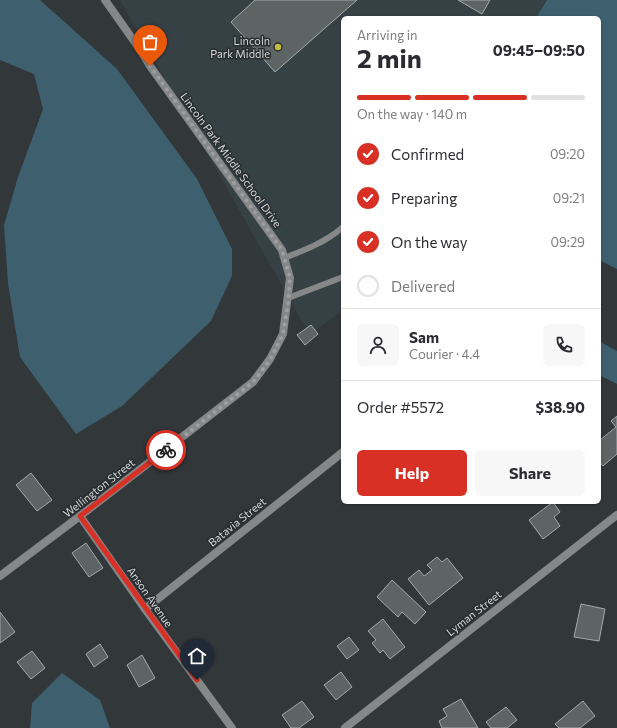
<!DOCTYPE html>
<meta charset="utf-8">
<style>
:root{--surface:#fff;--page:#f7f7f7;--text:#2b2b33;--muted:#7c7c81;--line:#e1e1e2;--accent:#d93025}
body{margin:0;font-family:Commissioner,sans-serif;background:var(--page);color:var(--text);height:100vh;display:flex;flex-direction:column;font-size:15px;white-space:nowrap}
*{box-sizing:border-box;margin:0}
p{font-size:13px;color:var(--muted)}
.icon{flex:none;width:22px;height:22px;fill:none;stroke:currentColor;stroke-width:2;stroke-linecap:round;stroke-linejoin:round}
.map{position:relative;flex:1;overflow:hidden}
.panel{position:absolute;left:341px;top:16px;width:260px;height:488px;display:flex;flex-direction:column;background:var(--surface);border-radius:6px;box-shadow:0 1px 3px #0004}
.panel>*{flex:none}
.pin{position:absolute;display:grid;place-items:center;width:34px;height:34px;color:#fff;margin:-41px -17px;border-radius:50% 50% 50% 0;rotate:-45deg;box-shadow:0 0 4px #0007}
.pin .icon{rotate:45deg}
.courier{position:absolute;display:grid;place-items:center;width:40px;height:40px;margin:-20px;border:3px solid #d93025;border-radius:50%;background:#fff;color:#222;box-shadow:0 1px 5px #0007}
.head em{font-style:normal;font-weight:700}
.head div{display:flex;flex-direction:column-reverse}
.head{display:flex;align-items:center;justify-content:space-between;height:68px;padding:0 16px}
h1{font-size:26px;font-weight:700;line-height:30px}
.bar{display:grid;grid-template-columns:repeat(4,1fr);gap:6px 4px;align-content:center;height:48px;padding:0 16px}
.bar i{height:5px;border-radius:3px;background:var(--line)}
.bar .on{background:var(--accent)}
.bar p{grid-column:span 4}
.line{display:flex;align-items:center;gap:10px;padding:0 16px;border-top:1px solid var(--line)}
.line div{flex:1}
.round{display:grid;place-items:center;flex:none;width:42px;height:42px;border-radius:6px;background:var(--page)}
ol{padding:0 16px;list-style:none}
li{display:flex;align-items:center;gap:12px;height:44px}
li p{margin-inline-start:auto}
li .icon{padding:4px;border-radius:50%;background:var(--accent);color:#fff;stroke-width:4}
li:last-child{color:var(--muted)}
li i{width:22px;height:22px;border:2px solid var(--line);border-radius:50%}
.primary-button{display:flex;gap:8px;margin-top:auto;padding:8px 16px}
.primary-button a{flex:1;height:46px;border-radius:6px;background:var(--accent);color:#fff;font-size:16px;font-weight:700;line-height:46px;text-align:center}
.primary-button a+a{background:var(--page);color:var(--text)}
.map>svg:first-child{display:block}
</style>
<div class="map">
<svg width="617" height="728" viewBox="0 0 617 728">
<rect width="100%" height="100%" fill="#323739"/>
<polygon fill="#364146" points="120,0 547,0 536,18 343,18 343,310 310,335"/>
<g fill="#3e5f6e">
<polygon points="0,0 40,0 117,69 197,179 232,249 232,276 211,321 122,406 76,434 20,357 8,283 4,225 18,177 43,109 34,74 0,60"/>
<polygon points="547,0 617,0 617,269 599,260 599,18 536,18"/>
<polygon points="599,341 617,351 617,384 599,375"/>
<polygon points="62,673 100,700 110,728 30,728 32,703"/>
</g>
<g fill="#5e6464" stroke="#a3aaab">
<polygon points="255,0 357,0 275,72 231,22"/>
<polygon points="458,0 490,0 482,14"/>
<polygon points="311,325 318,334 305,345 297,335"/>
<polygon points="617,416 617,454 603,466 599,461 599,441 616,427 611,421"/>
<polygon points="31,473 52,500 37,511 16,485"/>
<polygon points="553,502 560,512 554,517 560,526 543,539 529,520"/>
<polygon points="86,543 103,568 89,577 72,553"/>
<polygon points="437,557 442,562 447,558 463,578 429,605 408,579 419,570 424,576 432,570 427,565"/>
<polygon points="392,580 426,612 415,624 402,612 398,617 377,597"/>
<polygon points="581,604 605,609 599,641 574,637"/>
<polygon points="0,612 15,632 0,643"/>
<polygon points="383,619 405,647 390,659 383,650 380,653 372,643 376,640 368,631"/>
<polygon points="349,637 359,650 347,659 337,646"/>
<polygon points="100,644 108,657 94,667 86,654"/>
<polygon points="32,651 45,668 31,679 17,662"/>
<polygon points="142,655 155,678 139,687 127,665"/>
<polygon points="341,672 352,687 336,700 324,685"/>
<polygon points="461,699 478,728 442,728 439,721 447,716 443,709"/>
<polygon points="302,701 314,717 299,728 291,728 282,715"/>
<polygon points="583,701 595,716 580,728 559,728 555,724"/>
<polygon points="506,707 517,720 507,728 491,728 486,722"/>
</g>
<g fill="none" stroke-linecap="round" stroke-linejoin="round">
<g stroke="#858788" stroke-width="6">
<path d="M 284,258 C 305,250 326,242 343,227"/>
<polyline points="288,298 343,277"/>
</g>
<g stroke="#858788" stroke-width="8">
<polyline points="80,516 145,609 232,728"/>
<polyline points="0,576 80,516 253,382 270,359 283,334 290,278 282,250 150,66 141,51 105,0"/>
<polyline points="145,609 343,452"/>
<polyline points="345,728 617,515"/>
</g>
</g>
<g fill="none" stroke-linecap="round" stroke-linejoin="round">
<polyline stroke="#9da0a2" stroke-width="4" stroke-dasharray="0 7.2" points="150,66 282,250 290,278 288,304 283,334 270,360 253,382 166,450"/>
<polyline stroke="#d93025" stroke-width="5" points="166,450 80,516 197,680"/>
</g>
<circle fill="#c4bc3d" stroke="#282d2f" stroke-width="1.5" cx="278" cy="47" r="4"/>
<g text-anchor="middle" stroke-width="3" stroke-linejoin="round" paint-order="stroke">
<g font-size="11" fill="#d6d9da" stroke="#282d2f" text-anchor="end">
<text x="270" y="45">Lincoln<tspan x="270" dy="13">Park Middle</tspan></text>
</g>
<g font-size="11" fill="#d6d9da" stroke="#282d2f">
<text transform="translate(231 160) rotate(54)" y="4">Lincoln Park Middle School Drive</text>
<text transform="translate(99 488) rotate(-38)" y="4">Wellington Street</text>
<text transform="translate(237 522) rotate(-39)" y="4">Batavia Street</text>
<text transform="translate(150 597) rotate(55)" y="4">Anson Avenue</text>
<text transform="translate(474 613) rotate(-38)" y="4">Lyman Street</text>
</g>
</g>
</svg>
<div class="pin" style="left:150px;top:66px;background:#ea580c"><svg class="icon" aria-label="bag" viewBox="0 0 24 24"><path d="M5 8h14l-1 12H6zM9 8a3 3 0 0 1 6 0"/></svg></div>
<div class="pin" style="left:197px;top:680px;background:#1f2937"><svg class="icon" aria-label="home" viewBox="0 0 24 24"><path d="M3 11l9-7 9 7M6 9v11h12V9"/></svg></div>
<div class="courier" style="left:166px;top:450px"><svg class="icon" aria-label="bike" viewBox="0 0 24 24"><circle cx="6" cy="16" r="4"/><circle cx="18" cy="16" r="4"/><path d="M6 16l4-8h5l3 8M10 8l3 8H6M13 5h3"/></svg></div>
<section class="panel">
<div class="head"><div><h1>2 min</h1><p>Arriving in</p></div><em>09:45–09:50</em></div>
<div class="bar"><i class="on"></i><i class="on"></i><i class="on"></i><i></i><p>On the way · 140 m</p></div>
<ol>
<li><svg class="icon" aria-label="check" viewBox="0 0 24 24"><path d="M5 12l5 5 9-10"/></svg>Confirmed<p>09:20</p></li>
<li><svg class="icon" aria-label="check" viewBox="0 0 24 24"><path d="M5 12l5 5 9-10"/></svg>Preparing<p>09:21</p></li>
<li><svg class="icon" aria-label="check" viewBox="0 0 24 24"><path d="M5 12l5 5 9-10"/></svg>On the way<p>09:29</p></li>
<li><i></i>Delivered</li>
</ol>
<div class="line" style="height:72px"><a class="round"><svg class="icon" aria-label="person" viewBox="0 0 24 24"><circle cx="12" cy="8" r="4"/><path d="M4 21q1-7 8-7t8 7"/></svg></a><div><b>Sam</b><p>Courier · 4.4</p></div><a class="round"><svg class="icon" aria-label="phone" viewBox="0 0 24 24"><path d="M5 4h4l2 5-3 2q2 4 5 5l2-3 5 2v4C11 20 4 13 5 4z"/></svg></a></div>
<div class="line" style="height:52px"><div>Order #5572</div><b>$38.90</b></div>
<div class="primary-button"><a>Help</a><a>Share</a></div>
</section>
</div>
